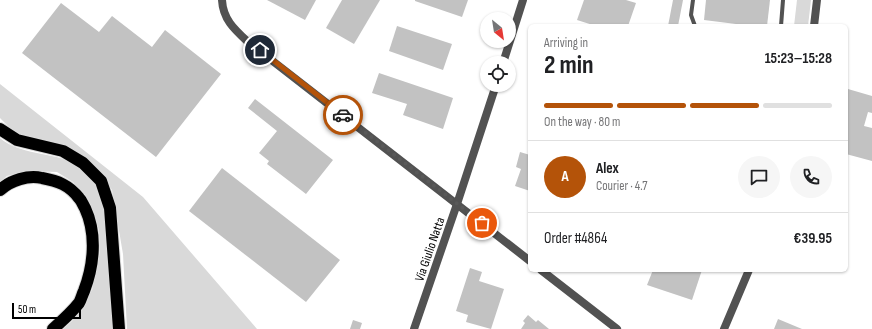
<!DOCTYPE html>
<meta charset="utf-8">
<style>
:root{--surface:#fff;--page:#f6f6f6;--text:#202124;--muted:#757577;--line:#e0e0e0;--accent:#b45309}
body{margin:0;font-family:"Sofia Sans Condensed",sans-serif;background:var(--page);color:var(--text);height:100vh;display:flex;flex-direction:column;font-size:15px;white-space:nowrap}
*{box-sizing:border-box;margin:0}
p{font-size:13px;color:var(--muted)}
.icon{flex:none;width:22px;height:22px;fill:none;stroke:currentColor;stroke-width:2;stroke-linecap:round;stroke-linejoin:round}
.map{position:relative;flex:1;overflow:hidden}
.panel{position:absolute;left:528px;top:24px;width:320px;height:248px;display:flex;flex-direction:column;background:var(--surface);border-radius:6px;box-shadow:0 1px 3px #0004}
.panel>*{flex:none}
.needle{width:26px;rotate:150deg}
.tools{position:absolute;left:480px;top:12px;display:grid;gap:8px}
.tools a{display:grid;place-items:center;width:36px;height:36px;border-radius:50%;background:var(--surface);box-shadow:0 1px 3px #0004;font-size:20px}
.scale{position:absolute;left:12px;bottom:10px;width:69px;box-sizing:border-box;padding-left:4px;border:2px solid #000;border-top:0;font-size:11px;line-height:14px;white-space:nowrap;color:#000;-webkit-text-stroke:3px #fff;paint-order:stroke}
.pin{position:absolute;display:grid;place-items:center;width:34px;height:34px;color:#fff;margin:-17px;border:2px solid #fff;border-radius:50%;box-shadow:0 1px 4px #0007}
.courier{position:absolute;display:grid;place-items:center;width:40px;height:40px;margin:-20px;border:3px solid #b45309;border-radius:50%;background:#fff;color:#222;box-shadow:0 1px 5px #0007}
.headline em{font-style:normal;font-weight:700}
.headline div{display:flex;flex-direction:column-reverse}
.headline{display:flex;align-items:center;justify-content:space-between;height:68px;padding:0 16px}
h1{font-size:26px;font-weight:700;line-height:30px}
.bar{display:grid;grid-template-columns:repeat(4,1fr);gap:6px 4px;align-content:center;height:48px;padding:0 16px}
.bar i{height:5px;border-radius:3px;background:var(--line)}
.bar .on{background:var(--accent)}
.bar p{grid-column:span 4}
.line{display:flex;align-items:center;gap:10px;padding:0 16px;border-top:1px solid var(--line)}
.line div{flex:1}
.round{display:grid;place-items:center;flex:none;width:42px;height:42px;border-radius:21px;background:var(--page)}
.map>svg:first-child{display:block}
</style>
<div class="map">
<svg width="872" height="329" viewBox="0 0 872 329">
<rect width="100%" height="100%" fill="#fff"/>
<g fill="#d9d9d9">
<polygon points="797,0 811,0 808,26 794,26"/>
<polygon points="0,84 143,197 257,329 127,329 123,254 112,190 96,167 76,153 54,143 22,136 10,128 0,118"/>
<path d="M 0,138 C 20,155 51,152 74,163 C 92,172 104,195 107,213 C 109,225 108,238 109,250 C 111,276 112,303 114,329 L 63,329 L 72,321 L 92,290 L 100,252 L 99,230 L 89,203 L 73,182 L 57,172 L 26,171 L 7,176 L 0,182 Z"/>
</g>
<g fill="#c2c2c2">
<polygon points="267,0 316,0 305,20"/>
<polygon points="342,0 380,0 354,44 326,28"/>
<polygon points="415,0 468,0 462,17 415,1"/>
<polygon points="584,0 626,0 636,3 628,26 596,26 577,20"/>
<polygon points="673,0 683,0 678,26 668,26"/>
<polygon points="706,0 770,0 767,26 752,26 704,20"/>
<polygon points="61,3 99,32 112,16 152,47 165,30 221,74 156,157 22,53"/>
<polygon points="397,26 452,44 443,70 389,51"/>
<polygon points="379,73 453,98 443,129 403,115 407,104 372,93"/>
<polygon points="848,89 872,96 872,113 868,112 864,126 872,128 872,161 846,154 846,97"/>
<polygon points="255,99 333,160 306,194 267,164 269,161 259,153 277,131 248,108"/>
<polygon points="520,152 530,155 530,191 515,186 521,169 516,167"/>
<polygon points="222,168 340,260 306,302 189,211"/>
<polygon points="470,268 482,272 479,281 504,289 491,329 466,322 468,315 456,311"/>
<polygon points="653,270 702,270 692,300 647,285"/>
<polygon points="528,315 536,322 538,320 549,329 521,329 525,323 523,321"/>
<polygon points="778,319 802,329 774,329"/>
<polygon points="353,320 362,323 360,329 350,329"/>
</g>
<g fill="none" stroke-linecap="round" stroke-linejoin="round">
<g stroke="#dbdbdb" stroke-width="14">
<g id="highway">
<polyline points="0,129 17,140 63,151 83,163 101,181 110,208 119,329"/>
<path d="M 0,190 C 11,180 28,175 42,178 C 58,181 69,185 79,198 C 82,201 83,205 85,208 C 97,234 94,265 84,291 C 82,295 81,300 79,303 C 72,312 62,321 53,329"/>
</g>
</g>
<g stroke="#525252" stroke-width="4">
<polyline points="693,0 691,15 695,26"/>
<polyline points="781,26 783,0"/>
</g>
<g stroke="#525252" stroke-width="8">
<path d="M 222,0 C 223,19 234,29 247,41 L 530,261"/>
<polyline points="814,26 817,0"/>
<polyline points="503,63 523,0"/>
<polyline points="541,270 617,329"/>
<polyline points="414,329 457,204 496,85"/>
<polyline points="724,329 749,270"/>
</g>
<use href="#highway" stroke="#000" stroke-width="12"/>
</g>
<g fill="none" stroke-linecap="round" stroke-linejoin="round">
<polyline stroke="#595959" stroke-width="4" stroke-dasharray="0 7.2" points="343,115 482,223"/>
<polyline stroke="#b45309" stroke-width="5" points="260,50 343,115"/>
</g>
<g text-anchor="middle" stroke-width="3" stroke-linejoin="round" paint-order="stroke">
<g font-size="13" fill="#000" stroke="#fff">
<text transform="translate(429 249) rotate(-71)" y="5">Via Giulio Natta</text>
</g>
</g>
</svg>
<div class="tools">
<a><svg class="needle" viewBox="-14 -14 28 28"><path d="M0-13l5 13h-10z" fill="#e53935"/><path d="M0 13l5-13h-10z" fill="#757577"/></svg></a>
<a><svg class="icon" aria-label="locate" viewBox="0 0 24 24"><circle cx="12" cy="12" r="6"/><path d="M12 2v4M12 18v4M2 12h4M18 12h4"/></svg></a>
</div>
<div class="scale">50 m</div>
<div class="pin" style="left:482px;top:223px;background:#ea580c"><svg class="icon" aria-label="bag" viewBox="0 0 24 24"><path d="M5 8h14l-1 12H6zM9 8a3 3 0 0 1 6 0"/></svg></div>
<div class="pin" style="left:260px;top:50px;background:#1f2937"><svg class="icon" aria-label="home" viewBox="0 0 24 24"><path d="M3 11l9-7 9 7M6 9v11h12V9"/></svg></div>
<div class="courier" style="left:343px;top:115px"><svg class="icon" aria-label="car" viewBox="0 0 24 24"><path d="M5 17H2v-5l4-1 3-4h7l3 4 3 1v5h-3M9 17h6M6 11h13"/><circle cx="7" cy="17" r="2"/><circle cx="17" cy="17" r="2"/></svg></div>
<section class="panel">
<div class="headline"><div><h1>2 min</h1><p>Arriving in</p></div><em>15:23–15:28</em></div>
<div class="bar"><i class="on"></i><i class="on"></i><i class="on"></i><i></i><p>On the way · 80 m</p></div>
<div class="line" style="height:72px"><b class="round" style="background:var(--accent);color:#fff">A</b><div><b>Alex</b><p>Courier · 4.7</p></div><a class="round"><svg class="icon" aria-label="chat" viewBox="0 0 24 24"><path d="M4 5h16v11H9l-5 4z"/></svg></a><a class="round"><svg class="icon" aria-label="phone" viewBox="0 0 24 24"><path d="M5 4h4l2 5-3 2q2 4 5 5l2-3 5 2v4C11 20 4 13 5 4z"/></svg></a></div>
<div class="line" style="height:52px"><div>Order #4864</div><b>€39.95</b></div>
</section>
</div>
